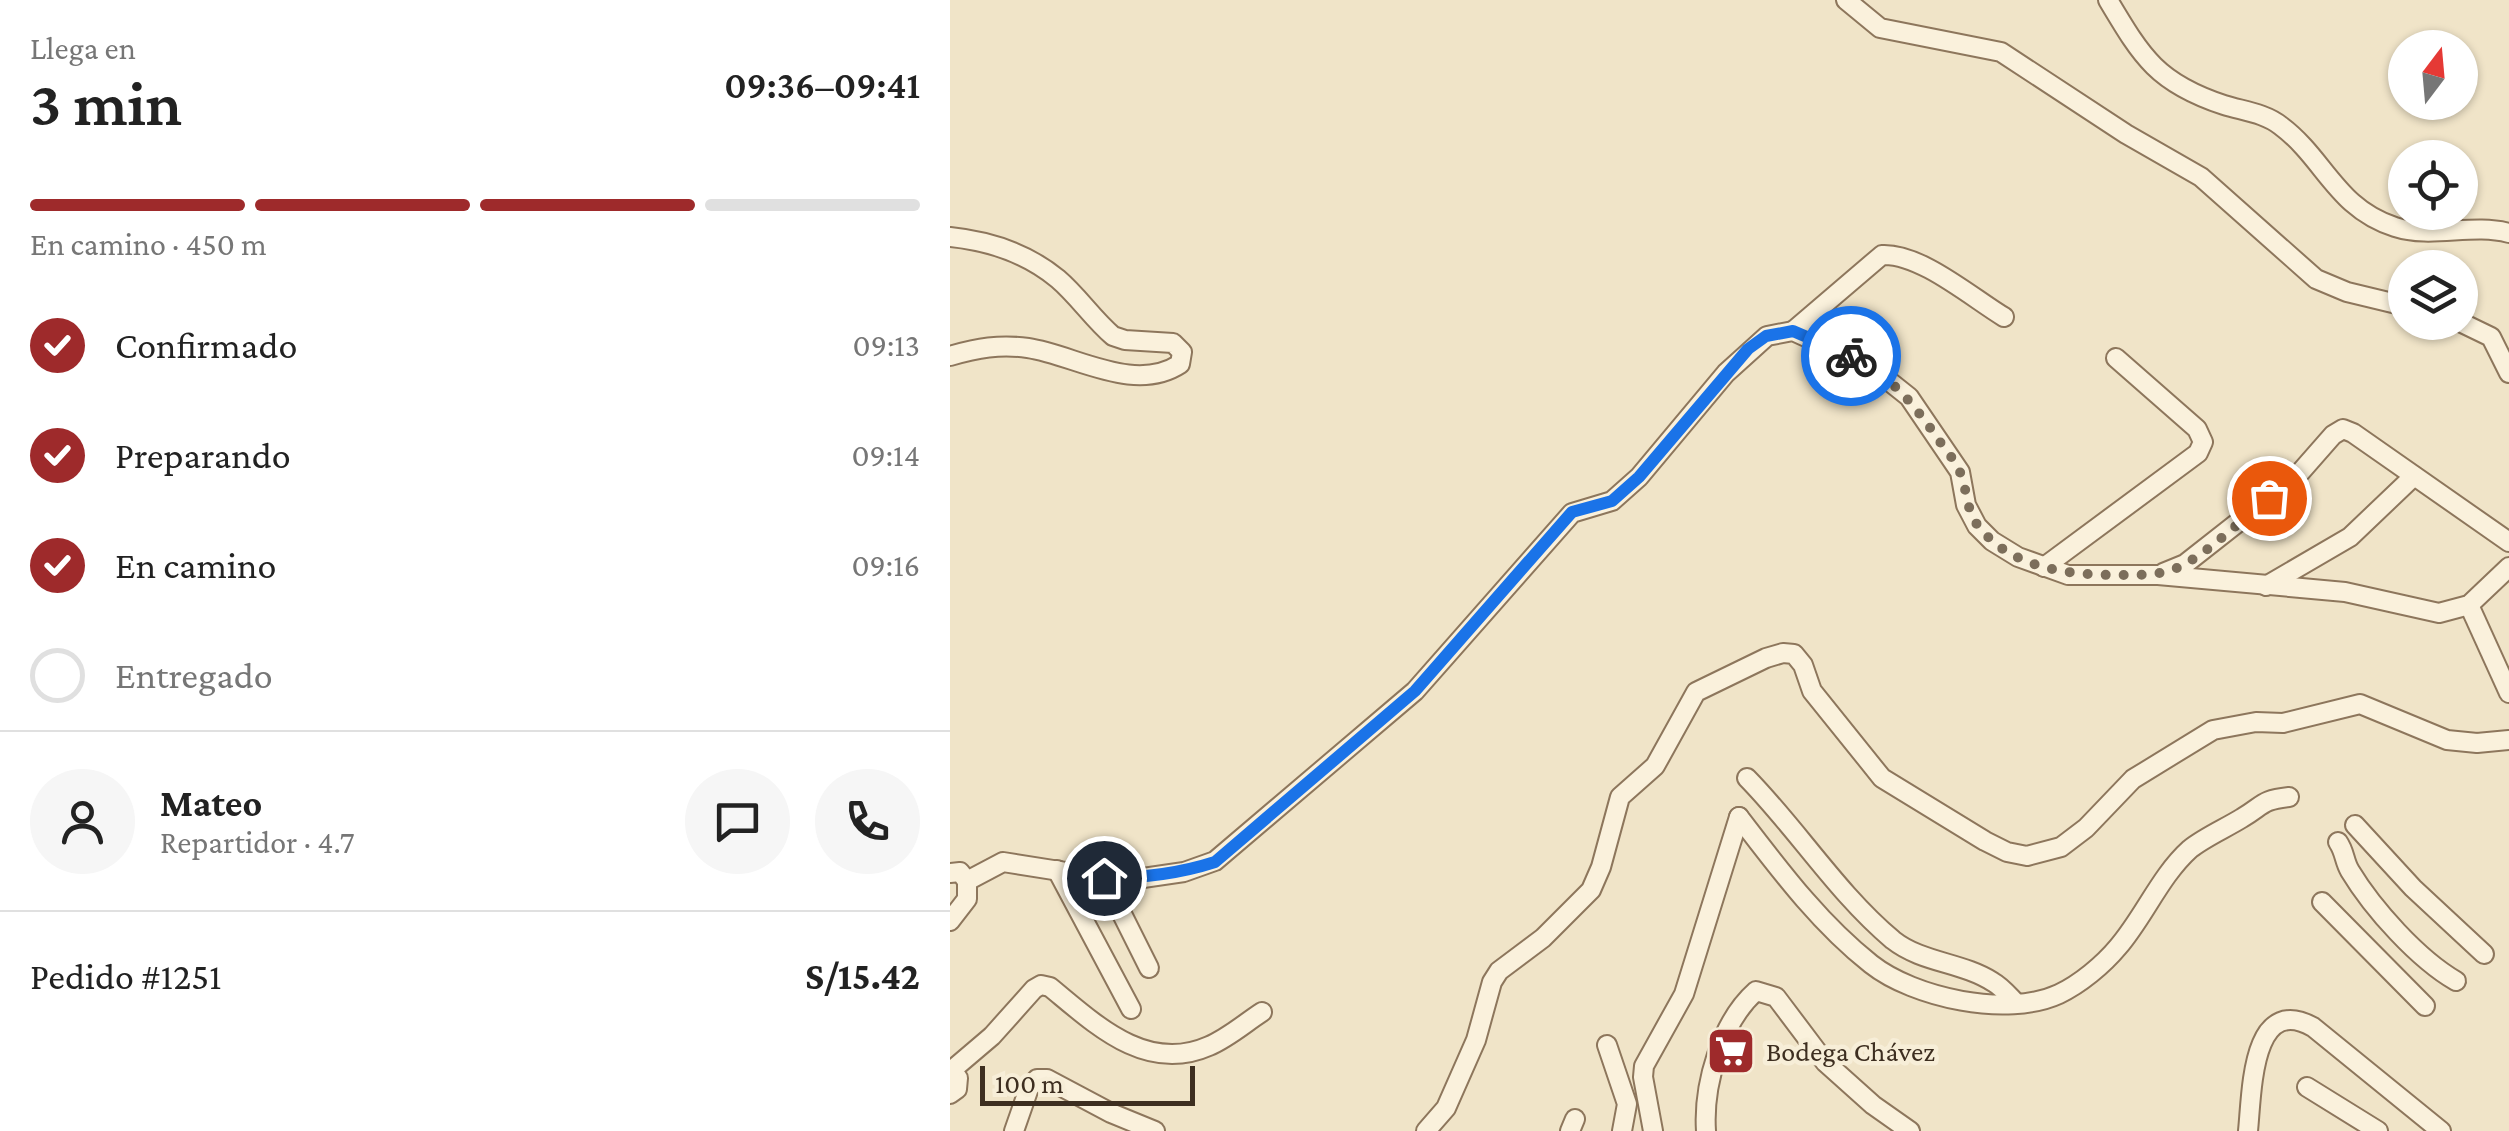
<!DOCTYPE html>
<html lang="es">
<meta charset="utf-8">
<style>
:root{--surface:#fff;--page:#f6f6f6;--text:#222;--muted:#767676;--line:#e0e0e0;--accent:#9e2a2b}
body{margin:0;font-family:"Crimson Pro",serif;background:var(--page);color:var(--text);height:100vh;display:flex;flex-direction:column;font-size:38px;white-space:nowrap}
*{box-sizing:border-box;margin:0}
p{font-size:32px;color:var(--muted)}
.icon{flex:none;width:55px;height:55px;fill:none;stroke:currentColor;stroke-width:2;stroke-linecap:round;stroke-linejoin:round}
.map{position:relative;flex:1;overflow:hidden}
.details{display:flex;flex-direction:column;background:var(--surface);width:950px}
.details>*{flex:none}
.needle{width:65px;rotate:16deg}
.tools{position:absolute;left:1438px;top:30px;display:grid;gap:20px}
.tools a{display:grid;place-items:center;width:90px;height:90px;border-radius:50%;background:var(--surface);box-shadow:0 2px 8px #0004;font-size:50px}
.scale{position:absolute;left:30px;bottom:25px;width:215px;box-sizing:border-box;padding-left:10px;border:5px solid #3d2e20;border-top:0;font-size:28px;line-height:35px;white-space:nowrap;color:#3d2e20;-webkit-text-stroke:8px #f7eed8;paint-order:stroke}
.pin{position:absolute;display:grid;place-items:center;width:85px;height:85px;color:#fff;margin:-42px;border:5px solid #fff;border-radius:50%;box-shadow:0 2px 10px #0007}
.courier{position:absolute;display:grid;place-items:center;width:100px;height:100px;margin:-50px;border:8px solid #1a73e8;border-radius:50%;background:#fff;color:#222;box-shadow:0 2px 12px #0007}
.overview em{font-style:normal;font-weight:600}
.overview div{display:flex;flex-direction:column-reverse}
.overview{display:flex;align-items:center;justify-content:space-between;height:170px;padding:0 30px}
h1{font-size:65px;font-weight:600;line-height:75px}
.bar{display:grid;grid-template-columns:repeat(4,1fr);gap:15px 10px;align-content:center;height:120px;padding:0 30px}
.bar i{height:12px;border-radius:8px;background:var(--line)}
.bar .selected{background:var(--accent)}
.bar p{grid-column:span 4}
.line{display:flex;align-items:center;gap:25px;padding:0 30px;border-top:2px solid var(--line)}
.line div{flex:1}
.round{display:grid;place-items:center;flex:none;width:105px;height:105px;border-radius:52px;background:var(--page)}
ol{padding:0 30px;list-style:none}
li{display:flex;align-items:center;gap:30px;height:110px}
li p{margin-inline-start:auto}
li .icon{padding:10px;border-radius:50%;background:var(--accent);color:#fff;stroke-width:4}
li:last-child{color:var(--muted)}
li i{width:55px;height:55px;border:5px solid var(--line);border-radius:50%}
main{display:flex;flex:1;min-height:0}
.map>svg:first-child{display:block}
</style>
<main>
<section class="details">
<div class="overview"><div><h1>3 min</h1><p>Llega en</p></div><em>09:36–09:41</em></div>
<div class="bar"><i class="selected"></i><i class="selected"></i><i class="selected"></i><i></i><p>En camino · 450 m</p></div>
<ol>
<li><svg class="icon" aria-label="check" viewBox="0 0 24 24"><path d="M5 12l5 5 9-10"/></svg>Confirmado<p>09:13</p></li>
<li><svg class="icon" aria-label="check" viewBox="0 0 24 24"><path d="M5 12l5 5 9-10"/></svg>Preparando<p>09:14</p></li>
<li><svg class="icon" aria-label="check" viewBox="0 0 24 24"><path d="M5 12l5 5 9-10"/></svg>En camino<p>09:16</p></li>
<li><i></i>Entregado</li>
</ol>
<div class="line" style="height:180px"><a class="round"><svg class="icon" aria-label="person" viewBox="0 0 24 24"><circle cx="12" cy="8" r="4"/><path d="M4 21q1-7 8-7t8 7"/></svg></a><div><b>Mateo</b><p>Repartidor · 4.7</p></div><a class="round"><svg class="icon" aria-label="chat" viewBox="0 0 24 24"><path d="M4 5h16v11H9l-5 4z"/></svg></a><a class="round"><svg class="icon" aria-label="phone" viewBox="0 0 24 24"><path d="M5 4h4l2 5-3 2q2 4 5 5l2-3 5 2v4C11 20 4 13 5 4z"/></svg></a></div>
<div class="line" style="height:130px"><div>Pedido #1251</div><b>S/15.42</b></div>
</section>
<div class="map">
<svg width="1559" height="1131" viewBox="0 0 1559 1131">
<rect width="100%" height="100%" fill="#f0e4c8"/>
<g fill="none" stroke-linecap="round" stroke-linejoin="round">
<g stroke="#8d765c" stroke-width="22">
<g id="minor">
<polyline points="896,0 930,28 1051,52 1176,134 1251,177 1366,279 1397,292 1455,306"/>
<path d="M 1158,0 C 1192,57 1207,83 1274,105 C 1293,111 1315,113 1331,126 C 1375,159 1386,208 1445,227 C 1482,239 1522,223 1559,233"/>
<path d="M 0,237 C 39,241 78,254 108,279 C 128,296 143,319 163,336 L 175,340 L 223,343 L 232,352 L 230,364 C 184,394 125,355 78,348 C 50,344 27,348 0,356"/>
<polyline points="1510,322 1541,337 1559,373"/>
<path d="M 843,331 L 932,255 C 970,253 1021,297 1054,317"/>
<polyline points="1094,567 1248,453 1253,442 1247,429 1166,358"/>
<polyline points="1213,573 1235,564 1347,476 1383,435 1393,429 1403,433 1559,542"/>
<polyline points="1316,586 1400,537 1464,476"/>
<polyline points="1519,605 1559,693"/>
<path d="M 797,778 C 848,830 887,893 943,940 C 972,963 1012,962 1043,982 C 1052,987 1059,996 1066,1003"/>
<path d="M 789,817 C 829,869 869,923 921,964 C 964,998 1057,1018 1109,994 C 1130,984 1153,965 1168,947 C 1194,917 1210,876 1240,849 C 1255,837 1276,828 1292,818 C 1314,805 1311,800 1339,797"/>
<polyline points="1405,825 1463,888 1534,954"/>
<path d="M 1388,842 C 1395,852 1394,861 1400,871 C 1423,909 1468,959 1506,981"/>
<polyline points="107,870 181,1009"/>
<polyline points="0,873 10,872 17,881 17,899 0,921"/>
<polyline points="154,878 199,968"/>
<polyline points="17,881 53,862 154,878 193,878 234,872 265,861 465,691 622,513 662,501 689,477 776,373 817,336 843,331 920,366 959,397 1010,472 1016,505 1027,526 1042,541 1068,557 1118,575 1208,575 1395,592 1489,613 1519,605 1559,567"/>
<polyline points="1372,902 1475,1006"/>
<polyline points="657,1045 677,1104 672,1131"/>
<polyline points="0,1069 8,1078 7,1089 0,1094"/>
<path d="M 2,1070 L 42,1036 L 84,989 L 91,985 L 100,987 C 145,1024 196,1074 259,1046 C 278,1038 295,1023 312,1012"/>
<polyline points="1357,1087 1428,1131"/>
<polyline points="64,1131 79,1088 87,1079 97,1079 161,1113 205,1131"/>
<polyline points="476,1131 496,1108 526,1040 542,982 549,971 593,938 641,890 651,867 670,797 705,766 746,692 816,658 833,653 844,654 853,665 862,691 932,778 1035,841 1057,852 1077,856 1111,847 1136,828 1183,779 1263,730 1306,722 1333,723 1410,704 1497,740 1527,743 1559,740"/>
<polyline points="620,1131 625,1119"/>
<polyline points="703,1131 693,1077 694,1066 734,994 789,817"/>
<path d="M 756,1131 C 753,1085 771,1022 806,991 L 826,997 L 875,1062 L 923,1105 L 960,1131"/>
<path d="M 1298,1131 C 1302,1093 1301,993 1363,1027 L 1491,1131"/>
</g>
</g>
<use href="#minor" stroke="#faf1dc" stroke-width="18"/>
</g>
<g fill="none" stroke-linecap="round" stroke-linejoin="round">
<path stroke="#7c6e5b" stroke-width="10" stroke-dasharray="0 18" d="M 901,356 C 940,375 963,403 988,439 C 995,449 1004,459 1009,470 C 1018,489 1015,510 1029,527 C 1062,569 1120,575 1168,575 C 1192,575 1214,576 1235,564 C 1265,547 1292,519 1319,498"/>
<path stroke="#1a73e8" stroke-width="12" d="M 154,878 C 193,878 228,874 265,862 L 465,691 L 622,512 L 662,501 L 689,477 L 798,349 L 816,336 L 843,331 L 901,356"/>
</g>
<defs>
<g id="supermarket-square" transform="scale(2.5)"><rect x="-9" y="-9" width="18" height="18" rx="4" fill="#9e2a2b" stroke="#f7eed8"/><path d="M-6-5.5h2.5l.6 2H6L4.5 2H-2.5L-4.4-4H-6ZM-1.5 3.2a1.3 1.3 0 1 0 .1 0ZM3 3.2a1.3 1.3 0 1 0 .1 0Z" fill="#fff"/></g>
</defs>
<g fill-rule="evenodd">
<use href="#supermarket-square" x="781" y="1051"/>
</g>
<g text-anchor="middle" stroke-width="9" stroke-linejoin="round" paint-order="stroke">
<g font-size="28" fill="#3d2e20" stroke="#f7eed8" text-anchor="start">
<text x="816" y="1061">Bodega Chávez</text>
</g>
</g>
</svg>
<div class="tools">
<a><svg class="needle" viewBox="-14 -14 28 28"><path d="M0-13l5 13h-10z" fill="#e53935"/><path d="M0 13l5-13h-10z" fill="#767676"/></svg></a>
<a><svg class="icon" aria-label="locate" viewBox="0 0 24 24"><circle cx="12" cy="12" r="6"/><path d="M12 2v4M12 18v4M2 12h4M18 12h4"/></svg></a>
<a><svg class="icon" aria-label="layers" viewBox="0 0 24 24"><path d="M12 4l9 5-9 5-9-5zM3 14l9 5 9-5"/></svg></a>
</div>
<div class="scale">100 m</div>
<div class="pin" style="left:1319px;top:498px;background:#ea580c"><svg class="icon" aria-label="bag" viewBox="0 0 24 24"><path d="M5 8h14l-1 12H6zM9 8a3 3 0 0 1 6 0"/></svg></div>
<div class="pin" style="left:154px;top:878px;background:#1f2937"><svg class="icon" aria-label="home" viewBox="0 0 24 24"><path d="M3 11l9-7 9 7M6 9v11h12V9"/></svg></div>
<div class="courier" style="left:901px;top:356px"><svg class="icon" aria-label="bike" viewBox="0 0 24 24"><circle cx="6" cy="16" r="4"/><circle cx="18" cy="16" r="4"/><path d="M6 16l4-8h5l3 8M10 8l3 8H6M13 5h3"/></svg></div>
</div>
</main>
